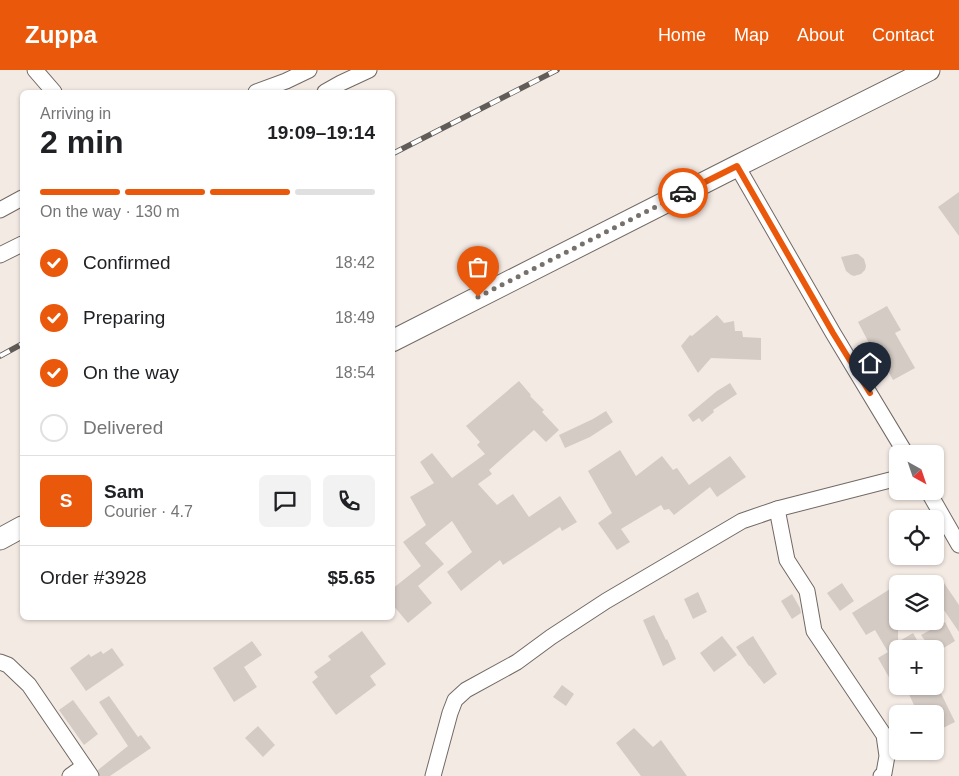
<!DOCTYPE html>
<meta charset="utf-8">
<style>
:root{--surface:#fff;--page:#f2f2f2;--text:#202124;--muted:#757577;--line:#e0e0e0;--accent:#ea580c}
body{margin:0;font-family:Arial,sans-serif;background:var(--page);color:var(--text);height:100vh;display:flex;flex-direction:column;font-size:19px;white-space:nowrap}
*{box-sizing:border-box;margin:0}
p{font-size:16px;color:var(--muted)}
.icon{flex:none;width:28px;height:28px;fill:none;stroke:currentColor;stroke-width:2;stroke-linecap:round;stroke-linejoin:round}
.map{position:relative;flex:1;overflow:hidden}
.side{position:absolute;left:20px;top:20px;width:375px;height:530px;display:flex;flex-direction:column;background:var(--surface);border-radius:8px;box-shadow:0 1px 4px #0004}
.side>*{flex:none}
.needle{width:32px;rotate:140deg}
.buttons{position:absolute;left:889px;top:375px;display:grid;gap:10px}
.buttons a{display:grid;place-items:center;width:55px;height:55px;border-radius:8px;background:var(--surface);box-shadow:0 1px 4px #0004;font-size:25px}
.pin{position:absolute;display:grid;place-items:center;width:42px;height:42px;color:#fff;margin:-51px -21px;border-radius:50% 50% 50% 0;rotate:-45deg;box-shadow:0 0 5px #0007}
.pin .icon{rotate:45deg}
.courier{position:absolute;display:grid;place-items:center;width:50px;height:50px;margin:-25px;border:4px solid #ea580c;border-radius:50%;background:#fff;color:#222;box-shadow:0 1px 6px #0007}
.overview em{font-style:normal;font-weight:800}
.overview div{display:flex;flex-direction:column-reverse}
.overview{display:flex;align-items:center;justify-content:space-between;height:85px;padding:0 20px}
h1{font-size:32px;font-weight:800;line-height:38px}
.bar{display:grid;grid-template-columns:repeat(4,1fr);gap:8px 5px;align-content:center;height:60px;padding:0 20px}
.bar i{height:6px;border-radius:4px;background:var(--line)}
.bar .current{background:var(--accent)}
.bar p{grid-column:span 4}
.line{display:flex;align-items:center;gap:12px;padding:0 20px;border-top:1px solid var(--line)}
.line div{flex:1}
.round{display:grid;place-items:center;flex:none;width:52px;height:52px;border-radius:8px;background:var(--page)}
ol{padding:0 20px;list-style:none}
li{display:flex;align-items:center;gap:15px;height:55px}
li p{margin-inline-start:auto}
li .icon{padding:5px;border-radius:50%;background:var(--accent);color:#fff;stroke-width:4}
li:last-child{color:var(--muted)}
li i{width:28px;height:28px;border:2px solid var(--line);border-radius:50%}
header{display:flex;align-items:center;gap:30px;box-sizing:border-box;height:70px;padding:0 25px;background:var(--accent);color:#fff}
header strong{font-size:24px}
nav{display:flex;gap:28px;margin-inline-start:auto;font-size:18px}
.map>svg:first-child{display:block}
</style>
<header>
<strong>Zuppa</strong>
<nav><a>Home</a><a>Map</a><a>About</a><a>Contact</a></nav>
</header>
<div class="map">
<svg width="959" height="706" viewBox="0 0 959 706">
<rect width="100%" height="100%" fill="#f4eae4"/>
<g fill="#d5cbc5">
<polygon points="959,122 959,166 938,137"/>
<polygon points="855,184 858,184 864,189 866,196 865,200 861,204 854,206 851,205 846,201 841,187"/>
<polygon points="887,236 901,260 895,263 915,298 893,310 874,275 871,277 858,252"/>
<polygon points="717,245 724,253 734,251 735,261 742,261 743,267 761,268 761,290 711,288 698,303 681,276 690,265 692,266"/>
<polygon points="519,311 531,325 530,326 544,340 542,342 559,360 546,372 534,360 489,400 492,404 478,414 497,435 513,424 529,447 560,426 577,452 562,461 560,457 503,495 500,490 461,521 447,502 472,482 452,451 425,473 444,494 418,516 432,533 408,553 392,534 392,519 421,496 403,472 426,455 410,427 434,413 420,392 432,383 452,408 485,384 477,375 480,372 466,356"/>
<polygon points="730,313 737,324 713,340 714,342 702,352 699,348 693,352 688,345 717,321"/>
<polygon points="606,341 613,352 590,367 565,378 559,365 593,349"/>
<polygon points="620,380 636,406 662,386 673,400 677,398 689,415 730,386 746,407 717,427 710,417 674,445 669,439 664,440 661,435 621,459 630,472 617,480 598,453 612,443 588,401"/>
<polygon points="842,513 854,531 840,541 827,523"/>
<polygon points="944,513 959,535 959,562 935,527 935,519"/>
<polygon points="898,514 898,572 913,563 922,579 898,579 898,623 878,588 888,582 875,560 866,565 852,543"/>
<polygon points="698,522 707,542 693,549 684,529"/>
<polygon points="792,524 800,538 801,543 792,549 781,531"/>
<polygon points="654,545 666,570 667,569 676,589 663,596 643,550"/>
<polygon points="945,552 955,571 942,579 931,579 921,565"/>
<polygon points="362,561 386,594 370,606 376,615 336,645 312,612 318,607 314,602 331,590 328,586"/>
<polygon points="722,566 737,585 714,602 700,583"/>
<polygon points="753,566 777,604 764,614 750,596 749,596 736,577"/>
<polygon points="252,571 262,585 244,597 257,617 234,632 213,598"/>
<polygon points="112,578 124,595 86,621 70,598 89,584 91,587 101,581 103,584"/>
<polygon points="935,611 955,652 935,662 935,644 918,644 909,624 925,616 935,616"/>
<polygon points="562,615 574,624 566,636 553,627"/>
<polygon points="109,626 138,667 141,665 151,678 110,706 100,706 98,700 128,676 99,632"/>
<polygon points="73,630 98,664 84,675 59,640"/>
<polygon points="258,656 275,675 263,687 245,668"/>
<polygon points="634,658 653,677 661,670 687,706 641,706 616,673"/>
</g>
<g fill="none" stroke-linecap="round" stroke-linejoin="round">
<g stroke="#726964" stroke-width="17">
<g id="street">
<polyline points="35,0 54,22"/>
<polyline points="256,22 286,11 309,0"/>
<polyline points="325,22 341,13 369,0"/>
<polyline points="737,96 833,263 906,384"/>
<polyline points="0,140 22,128"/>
<polyline points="0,185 22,174"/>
<polyline points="928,421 959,475"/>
<polyline points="777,439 787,490 807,521 814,561 884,665 887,686 884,703 881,706"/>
<polyline points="0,592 8,595 29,615 91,706"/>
<polyline points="70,706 84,696"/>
<polyline points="433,706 450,643 455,630 466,620 517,592 551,567 606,531 742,451 777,439 898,408"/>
</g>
</g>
<g stroke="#726964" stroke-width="23">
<g id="secondary">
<polyline points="392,271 737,96 929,0"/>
<polyline points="0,469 22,457"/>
</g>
</g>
<use href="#street" stroke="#fff" stroke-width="15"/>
<use href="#secondary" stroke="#fff" stroke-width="21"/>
<g stroke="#615c58" stroke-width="5.5">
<g id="rail">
<polyline points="392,84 557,0"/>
<polyline points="0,286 22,274"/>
</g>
</g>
<use href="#rail" stroke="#fff" stroke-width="4" stroke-dasharray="11" stroke-linecap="butt"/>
</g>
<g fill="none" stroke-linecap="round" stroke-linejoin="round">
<polyline stroke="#77716d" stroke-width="5" stroke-dasharray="0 9" points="478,227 683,123"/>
<polyline stroke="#ea580c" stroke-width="6" points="683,123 737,96 833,263 870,323"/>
</g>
</svg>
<div class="buttons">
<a><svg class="needle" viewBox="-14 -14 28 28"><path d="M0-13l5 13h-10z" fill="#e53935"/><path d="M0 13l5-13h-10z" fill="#757577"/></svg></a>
<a><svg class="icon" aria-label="locate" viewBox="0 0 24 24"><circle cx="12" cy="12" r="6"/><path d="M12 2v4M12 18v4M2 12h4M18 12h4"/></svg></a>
<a><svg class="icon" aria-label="layers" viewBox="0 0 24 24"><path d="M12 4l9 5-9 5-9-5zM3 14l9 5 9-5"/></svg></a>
<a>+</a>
<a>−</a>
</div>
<div class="pin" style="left:478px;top:227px;background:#ea580c"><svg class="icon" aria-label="bag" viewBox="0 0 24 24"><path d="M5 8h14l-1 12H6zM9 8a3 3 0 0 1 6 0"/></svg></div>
<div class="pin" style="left:870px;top:323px;background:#1f2937"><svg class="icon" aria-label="home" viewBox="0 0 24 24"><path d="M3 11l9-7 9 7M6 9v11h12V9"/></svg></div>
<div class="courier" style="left:683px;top:123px"><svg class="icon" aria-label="car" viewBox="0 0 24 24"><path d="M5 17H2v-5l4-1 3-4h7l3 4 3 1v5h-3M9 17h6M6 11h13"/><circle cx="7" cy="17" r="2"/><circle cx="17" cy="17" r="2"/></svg></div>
<section class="side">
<div class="overview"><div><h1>2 min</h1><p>Arriving in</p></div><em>19:09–19:14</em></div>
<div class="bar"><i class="current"></i><i class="current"></i><i class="current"></i><i></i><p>On the way · 130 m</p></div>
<ol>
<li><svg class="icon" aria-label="check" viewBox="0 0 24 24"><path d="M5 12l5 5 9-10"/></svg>Confirmed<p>18:42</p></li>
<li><svg class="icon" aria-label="check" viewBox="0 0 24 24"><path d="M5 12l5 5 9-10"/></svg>Preparing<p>18:49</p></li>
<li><svg class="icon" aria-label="check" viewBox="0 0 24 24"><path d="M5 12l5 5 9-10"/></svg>On the way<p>18:54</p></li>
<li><i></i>Delivered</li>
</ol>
<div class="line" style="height:90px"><b class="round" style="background:var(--accent);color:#fff">S</b><div><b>Sam</b><p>Courier · 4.7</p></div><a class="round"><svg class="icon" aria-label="chat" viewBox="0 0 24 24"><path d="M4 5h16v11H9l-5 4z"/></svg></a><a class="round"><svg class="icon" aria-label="phone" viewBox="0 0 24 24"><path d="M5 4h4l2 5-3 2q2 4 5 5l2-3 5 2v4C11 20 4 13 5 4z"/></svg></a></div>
<div class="line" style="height:65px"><div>Order #3928</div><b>$5.65</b></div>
</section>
</div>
